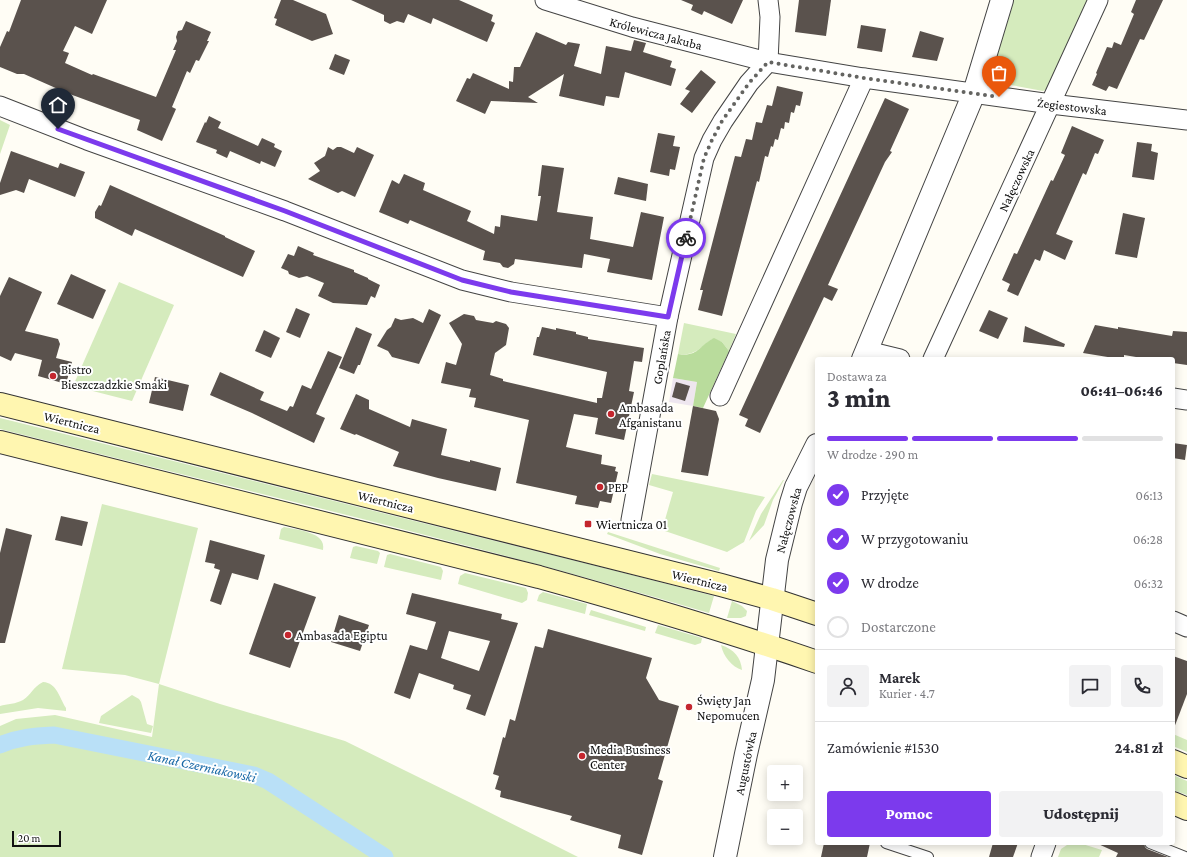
<!DOCTYPE html>
<html lang="pl">
<meta charset="utf-8">
<style>
:root{--surface:#fff;--page:#f2f2f3;--text:#2b2b33;--muted:#7c7c81;--line:#e1e1e2;--accent:#7c3aed}
body{margin:0;font-family:"Crimson Pro",serif;background:var(--page);color:var(--text);height:100vh;display:flex;flex-direction:column;font-size:15px;white-space:nowrap}
*{box-sizing:border-box;margin:0}
p{font-size:13px;color:var(--muted)}
.icon{flex:none;width:22px;height:22px;fill:none;stroke:currentColor;stroke-width:2;stroke-linecap:round;stroke-linejoin:round}
.map{position:relative;flex:1;overflow:hidden}
.sheet{position:absolute;left:815px;top:357px;width:360px;height:488px;display:flex;flex-direction:column;background:var(--surface);border-radius:4px;box-shadow:0 2px 10px #0003}
.sheet>*{flex:none}
.fabs{position:absolute;left:767px;top:765px;display:grid;gap:8px}
.fabs a{display:grid;place-items:center;width:36px;height:36px;border-radius:4px;background:var(--surface);box-shadow:0 2px 10px #0003;font-size:20px}
.scale{position:absolute;left:12px;bottom:10px;width:49px;box-sizing:border-box;padding-left:4px;border:2px solid #111;border-top:0;font-size:11px;line-height:14px;white-space:nowrap;color:#111;-webkit-text-stroke:3px #fff;paint-order:stroke}
.pin{position:absolute;display:grid;place-items:center;width:34px;height:34px;color:#fff;margin:-41px -17px;border-radius:50% 50% 50% 0;rotate:-45deg;box-shadow:0 0 4px #0007}
.pin .icon{rotate:45deg}
.courier{position:absolute;display:grid;place-items:center;width:40px;height:40px;margin:-20px;border:3px solid #7c3aed;border-radius:50%;background:#fff;color:#222;box-shadow:0 1px 5px #0007}
.summary em{font-style:normal;font-weight:800}
.summary div{display:flex;flex-direction:column-reverse}
.summary{display:flex;align-items:center;justify-content:space-between;height:68px;padding:0 12px}
h1{font-size:26px;font-weight:800;line-height:30px}
.bar{display:grid;grid-template-columns:repeat(4,1fr);gap:6px 4px;align-content:center;height:48px;padding:0 12px}
.bar i{height:5px;border-radius:3px;background:var(--line)}
.bar .current{background:var(--accent)}
.bar p{grid-column:span 4}
.line{display:flex;align-items:center;gap:10px;padding:0 12px;border-top:1px solid var(--line)}
.line div{flex:1}
.round{display:grid;place-items:center;flex:none;width:42px;height:42px;border-radius:4px;background:var(--page)}
ol{padding:0 12px;list-style:none}
li{display:flex;align-items:center;gap:12px;height:44px}
li p{margin-inline-start:auto}
li .icon{padding:4px;border-radius:50%;background:var(--accent);color:#fff;stroke-width:4}
li:last-child{color:var(--muted)}
li i{width:22px;height:22px;border:2px solid var(--line);border-radius:50%}
.action{display:flex;gap:8px;margin-top:auto;padding:8px 12px}
.action a{flex:1;height:46px;border-radius:4px;background:var(--accent);color:#fff;font-size:16px;font-weight:800;line-height:46px;text-align:center}
.action a+a{background:var(--page);color:var(--text)}
.map>svg:first-child{display:block}
</style>
<div class="map">
<svg width="1187" height="857" viewBox="0 0 1187 857">
<rect width="100%" height="100%" fill="#fffdf5"/>
<polygon fill="#eee6ef" points="673,378 697,382 693,406 669,402"/>
<g fill="#d5ebbd">
<path d="M 1012,0 L 1090,0 L 1051,87 L 1043,91 L 1000,83 C 992,77 999,71 1001,64 L 999,59 L 995,57 Z"/>
<polygon points="0,120 10,125 0,154"/>
<polygon points="119,282 174,305 132,401 73,386"/>
<path d="M 684,323 L 736,334 L 729,351 L 722,342 L 712,339 C 699,348 696,356 678,354 Z"/>
<path d="M 0,418 L 624,573 L 714,596 L 709,613 C 475,543 237,489 0,429 Z"/>
<polygon points="652,474 765,497 756,511 744,542 727,552 662,530 673,492 649,485"/>
<polygon points="783,480 784,480 773,500 764,525 749,541 761,514"/>
<polygon points="102,504 198,528 159,684 220,704 345,741 469,802 578,857 0,857 0,726 16,719 55,715 152,737 159,684 125,675 62,669"/>
<path d="M 284,527 C 297,530 327,532 323,550 L 279,539 L 281,529 Z"/>
<polygon points="608,532 720,568 719,571 660,554 607,534"/>
<polygon points="356,546 378,551 380,553 377,564 350,558 353,547"/>
<polygon points="390,554 441,567 443,571 441,580 384,567 387,555"/>
<polygon points="465,573 526,588 528,593 527,600 522,603 458,584 460,576"/>
<polygon points="543,592 587,604 585,614 537,601 539,595"/>
<polygon points="732,601 742,606 747,611 746,616 741,618 727,618"/>
<polygon points="591,610 646,627 645,631 589,615"/>
<polygon points="658,625 702,638 701,643 695,645 655,633"/>
<path d="M 721,645 C 734,649 741,658 742,670 C 732,667 723,656 721,645 Z"/>
<path d="M 43,682 C 57,683 59,697 66,708 L 66,711 L 38,708 L 0,714 L 0,706 C 7,704 16,704 23,700 C 31,695 33,687 43,682 Z"/>
<polygon points="132,695 139,699 141,702 147,724 153,726 151,733 99,723 101,716"/>
<polygon points="1173,734 1187,740 1187,752 1173,746"/>
<polygon points="1173,775 1187,781 1187,795 1173,790"/>
<polygon points="1070,843 1079,843 1102,850 1099,857 1058,857 1061,849"/>
</g>
<path fill="#b9dc9c" d="M 714,338 L 722,342 L 729,351 L 703,408 L 693,406 L 697,382 L 673,378 L 678,354 C 699,357 698,346 714,338 Z"/>
<g fill="none" stroke-linecap="round" stroke-linejoin="round">
<path stroke="#b9e0f7" stroke-width="17" d="M 0,745 C 19,737 34,736 54,735 L 254,775 L 268,781 L 385,857"/>
</g>
<g fill="#5a524d" fill-rule="evenodd">
<polygon points="21,0 107,0 92,34 75,26 63,51 69,53 65,63 92,75 93,74 156,97 176,50 173,50 177,41 176,37 178,31 182,30 186,21 211,32 207,41 209,41 199,61 196,60 190,73 187,71 172,107 176,109 162,141 137,130 140,120 67,93 24,74 17,74 0,67 0,47 7,31 9,32"/>
<polygon points="281,0 293,0 326,14 333,34 312,41 275,25 277,19 274,18"/>
<polygon points="351,0 459,0 493,15 491,21 495,23 487,42 433,18 431,24 408,14 404,23 397,21 390,24 384,21 384,15"/>
<polygon points="681,0 743,0 732,24 704,11 702,15 691,10 693,5"/>
<polygon points="799,0 831,0 826,36 795,32"/>
<polygon points="1136,0 1163,0 1144,40 1140,39 1117,89 1109,86 1106,91 1092,85 1097,74 1096,73 1107,47 1112,48 1114,42 1121,45 1134,14 1131,12"/>
<polygon points="861,25 886,29 882,52 857,48"/>
<polygon points="920,31 944,38 937,61 912,57"/>
<polygon points="536,32 566,45 568,42 580,44 574,66 601,74 606,46 631,51 634,40 646,43 643,52 672,61 670,67 676,69 671,86 625,72 619,98 606,96 604,106 559,96 564,74 528,97 538,103 491,101 485,114 456,101 467,78 470,79 473,73 509,89 509,81 513,82 514,67 520,67"/>
<polygon points="335,54 350,60 344,75 329,69"/>
<polygon points="701,70 716,82 692,113 680,104 690,91 685,89"/>
<polygon points="777,86 803,92 800,106 796,105 794,113 791,112 789,123 785,122 784,129 781,128 778,140 775,139 773,147 771,146 768,157 765,156 759,182 757,181 722,316 698,310 703,290 700,290 735,156 741,157 746,139 752,140 756,122 762,123 767,105 772,106"/>
<polygon points="885,98 909,109 890,151 892,152 885,162 828,285 838,289 832,301 824,297 760,433 745,426 748,419 739,415"/>
<polygon points="209,116 221,122 218,128 258,146 262,138 275,144 274,147 282,151 275,167 261,161 260,164 230,151 227,158 216,153 217,150 196,142 205,122 206,123"/>
<polygon points="1072,126 1104,140 1098,154 1095,153 1086,175 1083,173 1056,234 1073,241 1065,260 1044,250 1040,261 1035,259 1018,296 1007,291 1010,284 1002,280 1014,253 1017,254 1051,180 1053,181 1065,155 1061,153"/>
<polygon points="658,133 675,136 673,146 680,147 675,170 670,169 669,176 650,172"/>
<polygon points="1137,142 1152,144 1151,151 1158,153 1154,180 1132,177"/>
<polygon points="328,147 333,150 337,147 341,147 354,153 357,147 374,155 355,197 342,191 338,193 308,179 320,171 314,163 325,156"/>
<polygon points="11,151 58,168 60,163 85,172 75,197 29,179 24,193 16,190 0,195 0,183"/>
<polygon points="542,165 564,168 557,212 593,217 590,239 633,247 641,212 664,217 652,280 607,272 610,259 584,254 582,268 515,259 514,264 508,268 503,267 500,263 483,260 485,251 410,220 408,224 379,212 392,180 399,184 404,174 425,183 423,190 471,211 467,221 494,234 495,226 500,227 501,215 537,221 541,196 538,196"/>
<polygon points="618,177 648,184 646,201 614,194"/>
<polygon points="110,185 225,236 225,237 255,251 243,277 135,229 132,236 95,218 95,212 99,205 101,206"/>
<polygon points="1123,213 1145,218 1137,258 1115,254"/>
<polygon points="298,246 314,253 313,255 354,270 354,272 368,278 368,279 380,285 375,298 371,296 367,305 333,303 318,296 324,283 307,276 299,278 289,274 288,271 281,268 288,254 294,256"/>
<polygon points="71,274 106,290 93,319 57,304"/>
<polygon points="9,277 42,292 25,331 58,339 60,344 56,358 72,362 66,384 38,376 42,360 15,353 11,361 0,356 0,296"/>
<polygon points="296,308 310,314 300,338 286,332"/>
<polygon points="429,309 441,315 419,364 392,357 388,351 377,346 387,330 391,327 395,318 401,320 413,318 423,323"/>
<polygon points="989,310 1008,318 998,339 979,331"/>
<polygon points="464,314 474,316 476,320 493,323 496,321 506,324 509,328 506,345 495,353 490,375 503,379 503,381 597,403 597,398 602,398 607,372 533,355 537,337 539,337 542,327 556,330 556,328 576,332 576,334 588,337 588,339 644,348 642,362 634,361 629,391 634,392 624,440 595,434 598,418 574,414 566,447 602,455 601,464 616,467 615,471 618,472 611,503 600,501 598,508 575,504 577,496 516,483 529,420 474,407 476,398 469,397 471,389 441,383 446,362 456,365 462,344 449,323"/>
<polygon points="1095,325 1118,329 1118,327 1172,336 1173,331 1187,332 1187,365 1173,363 1173,359 1148,359 1124,355 1124,359 1120,359 1083,353"/>
<polygon points="1025,326 1065,344 1064,347 1023,342"/>
<polygon points="356,327 372,334 360,365 358,365 354,374 339,368"/>
<polygon points="264,330 280,338 271,358 255,351"/>
<polygon points="328,351 342,357 316,414 325,418 314,443 252,413 210,395 220,372 264,392 260,400 287,411 290,406 293,407 302,385 311,389"/>
<polygon points="155,377 189,385 183,411 149,403"/>
<polygon points="676,382 690,386 685,401 672,397"/>
<polygon points="356,394 369,400 369,409 410,427 412,419 447,429 441,455 470,462 470,460 501,468 496,491 438,478 393,466 399,452 356,434 355,435 340,429"/>
<polygon points="693,406 716,411 719,419 708,476 681,472"/>
<polygon points="1173,443 1187,445 1185,460 1173,458"/>
<polygon points="61,516 88,522 82,546 55,540"/>
<polygon points="6,528 32,535 5,643 0,643 0,553"/>
<polygon points="210,540 265,555 258,580 232,573 221,605 210,601 220,570 214,568 215,564 205,562"/>
<polygon points="274,583 316,597 290,668 249,654"/>
<path d="M 412,593 L 502,614 L 501,619 L 518,623 L 485,716 L 466,709 L 471,695 L 453,689 L 454,685 L 419,673 L 410,699 L 394,693 L 410,645 L 427,650 L 436,622 L 406,614 ZM 449,631 L 490,641 L 479,671 L 441,658 Z"/>
<polygon points="339,615 369,625 360,651 331,642"/>
<polygon points="548,629 652,658 646,678 659,700 679,706 658,779 663,781 642,855 618,848 621,835 570,820 572,816 500,797 501,791 495,789 499,776 493,774 503,737 505,738 510,719 515,721 535,646 543,648"/>
<polygon points="1173,656 1187,661 1187,694 1174,728"/>
<polygon points="824,843 870,843 867,857 821,857"/>
<polygon points="993,843 1018,843 1013,857 989,857"/>
<polygon points="1096,843 1144,843 1145,847 1147,849 1168,857 1116,857 1118,853"/>
</g>
<g fill="none" stroke-linecap="round" stroke-linejoin="round">
<g stroke="#444" stroke-width="12">
<g id="service">
<polyline points="886,843 928,857"/>
<polyline points="1150,843 1185,857"/>
</g>
</g>
<g stroke="#444" stroke-width="21">
<g id="minor">
<polyline points="545,0 632,27 768,62 864,78 1051,104 1187,120"/>
<polyline points="0,106 87,140 285,211 462,280 511,292 668,317"/>
<polyline points="867,351 900,359"/>
<polyline points="933,359 1098,0"/>
<polyline points="720,396 864,78"/>
<polyline points="1173,398 1187,400"/>
<polyline points="631,520 668,317 704,158 712,140 723,121 749,83 768,62 770,17 768,0"/>
<polyline points="1173,621 1187,627"/>
<polyline points="1041,857 1046,843"/>
</g>
</g>
<g stroke="#444" stroke-width="24">
<g id="tertiary">
<polyline points="863,359 974,93 1002,0"/>
<polyline points="725,857 746,754 763,680 777,560 791,503 796,487 817,445"/>
</g>
</g>
<g stroke="#333" stroke-width="24">
<g id="secondary">
<polyline points="0,404 721,585 772,599 817,614"/>
<path d="M 0,442 L 539,577 C 632,603 725,630 817,662"/>
<polyline points="1173,761 1187,767"/>
<polyline points="1173,803 1187,809"/>
</g>
</g>
<use href="#service" stroke="#fff" stroke-width="10"/>
<use href="#minor" stroke="#fff" stroke-width="19"/>
<use href="#tertiary" stroke="#fff" stroke-width="22"/>
<use href="#secondary" stroke="#fff6b0" stroke-width="22"/>
</g>
<g fill="none" stroke-linecap="round" stroke-linejoin="round">
<polyline stroke="#646461" stroke-width="4" stroke-dasharray="0 7.2" points="686,238 704,158 712,140 722,121 749,83 768,62 864,78 999,97"/>
<polyline stroke="#7c3aed" stroke-width="5" points="58,129 285,211 462,280 511,292 668,317 686,238"/>
</g>
<g fill="#c4262e" stroke="#fff" stroke-width="1.5">
<circle cx="53" cy="376" r="4"/>
<circle cx="611" cy="414" r="4"/>
<circle cx="600" cy="487" r="4"/>
<rect x="584" y="520" width="8" height="8" rx="2"/>
<circle cx="288" cy="635" r="4"/>
<circle cx="689" cy="707" r="4"/>
<circle cx="582" cy="756" r="4"/>
</g>
<g text-anchor="middle" stroke-width="4" stroke-linejoin="round" paint-order="stroke">
<g font-size="13" fill="#111" stroke="#fff">
<text transform="translate(656 33) rotate(15)" y="5">Królewicza Jakuba</text>
<text transform="translate(1072 106) rotate(7)" y="5">Żegiestowska</text>
<text transform="translate(1016 180) rotate(-65)" y="5">Nałęczowska</text>
<text transform="translate(661 357) rotate(-80)" y="5">Goplańska</text>
<text transform="translate(72 422) rotate(14)" y="5">Wiertnicza</text>
<text transform="translate(386 501) rotate(14)" y="5">Wiertnicza</text>
<text transform="translate(788 520) rotate(-75)" y="5">Nałęczowska</text>
<text transform="translate(700 580) rotate(14)" y="5">Wiertnicza</text>
<text transform="translate(745 763) rotate(-78)" y="5">Augustówka</text>
</g>
<g font-size="13" fill="#111" stroke="#fff" text-anchor="start">
<text x="61" y="374">Bistro<tspan x="61" dy="15">Bieszczadzkie Smaki</tspan></text>
<text x="619" y="412">Ambasada<tspan x="619" dy="15">Afganistanu</tspan></text>
<text x="608" y="492">PEP</text>
<text x="596" y="529">Wiertnicza 01</text>
<text x="296" y="640">Ambasada Egiptu</text>
<text x="697" y="705">Święty Jan<tspan x="697" dy="15">Nepomucen</tspan></text>
<text x="590" y="754">Media Business<tspan x="590" dy="15">Center</tspan></text>
</g>
<g font-size="14" font-style="italic" fill="#1768a6" stroke="#fff">
<text transform="translate(202 766) rotate(12)" y="5">Kanał Czerniakowski</text>
</g>
</g>
</svg>
<div class="fabs">
<a>+</a>
<a>−</a>
</div>
<div class="scale">20 m</div>
<div class="pin" style="left:999px;top:97px;background:#ea580c"><svg class="icon" aria-label="bag" viewBox="0 0 24 24"><path d="M5 8h14l-1 12H6zM9 8a3 3 0 0 1 6 0"/></svg></div>
<div class="pin" style="left:58px;top:129px;background:#1f2937"><svg class="icon" aria-label="home" viewBox="0 0 24 24"><path d="M3 11l9-7 9 7M6 9v11h12V9"/></svg></div>
<div class="courier" style="left:686px;top:238px"><svg class="icon" aria-label="bike" viewBox="0 0 24 24"><circle cx="6" cy="16" r="4"/><circle cx="18" cy="16" r="4"/><path d="M6 16l4-8h5l3 8M10 8l3 8H6M13 5h3"/></svg></div>
<section class="sheet">
<div class="summary"><div><h1>3 min</h1><p>Dostawa za</p></div><em>06:41–06:46</em></div>
<div class="bar"><i class="current"></i><i class="current"></i><i class="current"></i><i></i><p>W drodze · 290 m</p></div>
<ol>
<li><svg class="icon" aria-label="check" viewBox="0 0 24 24"><path d="M5 12l5 5 9-10"/></svg>Przyjęte<p>06:13</p></li>
<li><svg class="icon" aria-label="check" viewBox="0 0 24 24"><path d="M5 12l5 5 9-10"/></svg>W przygotowaniu<p>06:28</p></li>
<li><svg class="icon" aria-label="check" viewBox="0 0 24 24"><path d="M5 12l5 5 9-10"/></svg>W drodze<p>06:32</p></li>
<li><i></i>Dostarczone</li>
</ol>
<div class="line" style="height:72px"><a class="round"><svg class="icon" aria-label="person" viewBox="0 0 24 24"><circle cx="12" cy="8" r="4"/><path d="M4 21q1-7 8-7t8 7"/></svg></a><div><b>Marek</b><p>Kurier · 4.7</p></div><a class="round"><svg class="icon" aria-label="chat" viewBox="0 0 24 24"><path d="M4 5h16v11H9l-5 4z"/></svg></a><a class="round"><svg class="icon" aria-label="phone" viewBox="0 0 24 24"><path d="M5 4h4l2 5-3 2q2 4 5 5l2-3 5 2v4C11 20 4 13 5 4z"/></svg></a></div>
<div class="line" style="height:52px"><div>Zamówienie #1530</div><b>24.81 zł</b></div>
<div class="action"><a>Pomoc</a><a>Udostępnij</a></div>
</section>
</div>
